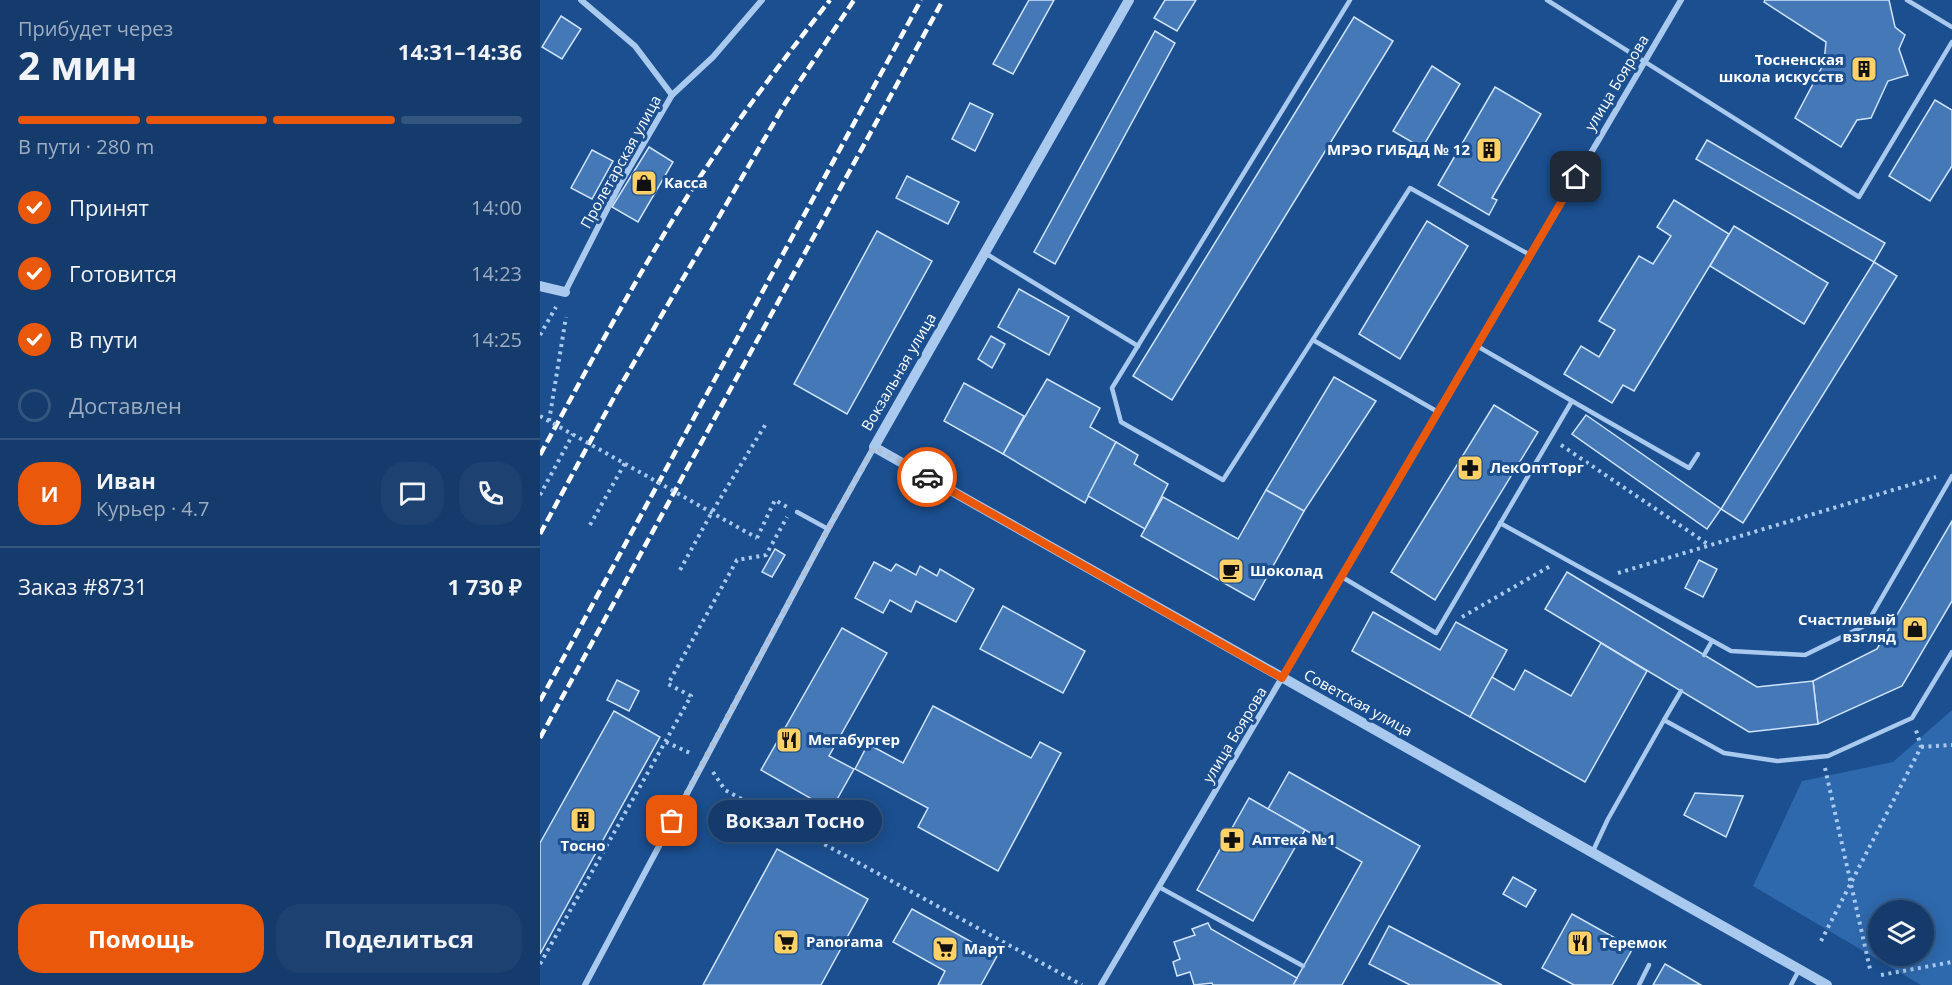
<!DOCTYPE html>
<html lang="ru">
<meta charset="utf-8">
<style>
:root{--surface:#143b6b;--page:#1d4271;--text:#f1f3f6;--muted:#9dadc1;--line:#33557e;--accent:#ea580c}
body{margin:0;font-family:"Open Sans",sans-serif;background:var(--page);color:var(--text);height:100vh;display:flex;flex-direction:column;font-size:22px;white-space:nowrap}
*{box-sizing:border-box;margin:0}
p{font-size:20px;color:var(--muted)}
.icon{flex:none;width:33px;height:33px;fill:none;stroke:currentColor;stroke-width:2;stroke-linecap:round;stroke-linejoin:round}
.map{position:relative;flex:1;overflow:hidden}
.details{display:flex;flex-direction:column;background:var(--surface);width:540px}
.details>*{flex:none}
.fabs{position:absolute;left:1328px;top:900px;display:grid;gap:12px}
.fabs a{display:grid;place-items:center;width:66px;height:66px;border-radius:50%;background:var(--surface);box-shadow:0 3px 15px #0003,0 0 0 2px var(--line);font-size:30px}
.pin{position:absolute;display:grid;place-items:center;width:51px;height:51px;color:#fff;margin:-26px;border-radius:12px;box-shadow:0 3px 9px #0006}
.courier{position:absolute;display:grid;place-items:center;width:60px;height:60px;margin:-30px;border:4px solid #ea580c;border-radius:50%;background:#fff;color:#222;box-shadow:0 2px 8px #0007}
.bubble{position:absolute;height:42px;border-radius:21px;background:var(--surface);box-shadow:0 3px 15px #0003,0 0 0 2px var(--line);font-size:20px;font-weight:700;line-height:42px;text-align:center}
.head em{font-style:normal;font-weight:700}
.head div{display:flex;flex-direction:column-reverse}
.head{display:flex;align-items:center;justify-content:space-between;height:102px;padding:0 18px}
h1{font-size:39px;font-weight:700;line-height:45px}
.bar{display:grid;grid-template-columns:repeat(4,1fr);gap:9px 6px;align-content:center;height:72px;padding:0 18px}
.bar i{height:8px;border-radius:4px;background:var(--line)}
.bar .current{background:var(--accent)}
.bar p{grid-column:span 4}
.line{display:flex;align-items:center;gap:15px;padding:0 18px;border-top:2px solid var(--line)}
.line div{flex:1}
.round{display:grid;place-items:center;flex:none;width:63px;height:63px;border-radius:24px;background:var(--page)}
ol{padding:0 18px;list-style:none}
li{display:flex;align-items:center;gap:18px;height:66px}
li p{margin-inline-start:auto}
li .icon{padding:6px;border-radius:50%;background:var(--accent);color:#fff;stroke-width:4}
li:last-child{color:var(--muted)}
li i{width:33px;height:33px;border:3px solid var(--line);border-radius:50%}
.button{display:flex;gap:12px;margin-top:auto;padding:12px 18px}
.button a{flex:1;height:69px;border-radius:24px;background:var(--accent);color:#fff;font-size:24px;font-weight:700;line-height:69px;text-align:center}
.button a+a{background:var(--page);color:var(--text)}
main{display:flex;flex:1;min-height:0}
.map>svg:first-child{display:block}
</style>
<main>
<section class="details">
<div class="head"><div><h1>2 мин</h1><p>Прибудет через</p></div><em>14:31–14:36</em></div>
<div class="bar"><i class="current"></i><i class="current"></i><i class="current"></i><i></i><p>В пути · 280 m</p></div>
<ol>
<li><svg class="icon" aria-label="check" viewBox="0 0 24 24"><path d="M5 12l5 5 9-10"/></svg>Принят<p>14:00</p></li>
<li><svg class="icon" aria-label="check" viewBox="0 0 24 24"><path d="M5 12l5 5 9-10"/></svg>Готовится<p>14:23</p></li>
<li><svg class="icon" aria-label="check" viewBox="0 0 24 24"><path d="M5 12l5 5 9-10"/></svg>В пути<p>14:25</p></li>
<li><i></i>Доставлен</li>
</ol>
<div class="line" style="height:108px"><b class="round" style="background:var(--accent);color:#fff">И</b><div><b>Иван</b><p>Курьер · 4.7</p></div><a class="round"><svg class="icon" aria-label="chat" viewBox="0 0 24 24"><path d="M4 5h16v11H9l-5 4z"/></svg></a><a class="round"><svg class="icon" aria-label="phone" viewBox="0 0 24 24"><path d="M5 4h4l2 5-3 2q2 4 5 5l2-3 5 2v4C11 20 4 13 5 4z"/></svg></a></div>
<div class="line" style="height:78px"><div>Заказ #8731</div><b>1 730 ₽</b></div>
<div class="button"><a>Помощь</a><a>Поделиться</a></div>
</section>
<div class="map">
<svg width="1412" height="985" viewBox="0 0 1412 985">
<rect width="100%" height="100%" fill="#1b4f8f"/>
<path fill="#2e69ad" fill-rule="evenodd" d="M 1412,710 L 1412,985 L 1381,985 L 1213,886 L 1262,781 L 1353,762 ZM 1338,910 L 1383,910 L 1383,956 L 1338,956 Z"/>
<g fill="#4478b7" stroke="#cfe3fa" stroke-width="1.5">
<polygon points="489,0 514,0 473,74 453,64"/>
<polygon points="625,0 656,0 637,31 614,18"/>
<polygon points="1225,0 1349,0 1355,27 1365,35 1359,49 1368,75 1348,81 1331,118 1317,120 1301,147 1255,118 1284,63 1286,42 1224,2"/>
<polygon points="21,16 41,29 22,59 2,47"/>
<polygon points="814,17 853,41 632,400 593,376"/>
<polygon points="615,31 635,43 515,264 494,252"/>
<polygon points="892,66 920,84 882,148 853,131"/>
<polygon points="955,87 1001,114 952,198 957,200 949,215 898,185"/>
<polygon points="1395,100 1412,110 1412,166 1390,201 1349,176"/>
<polygon points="430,103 453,114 435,151 412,139"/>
<polygon points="1167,140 1345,243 1334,262 1156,159"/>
<polygon points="109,147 133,162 98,222 72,207"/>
<polygon points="52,150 73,161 52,199 31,188"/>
<polygon points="367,176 419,202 408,224 356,198"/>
<polygon points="1134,200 1189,234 1094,391 1083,385 1072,403 1024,374 1041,346 1059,357 1075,330 1059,321 1099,256 1113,264 1131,236 1117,227"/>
<polygon points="887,221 928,246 860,359 819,334"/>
<polygon points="1194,226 1288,283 1264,324 1170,266"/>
<polygon points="337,231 392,261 307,414 254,384"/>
<polygon points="1334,262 1357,276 1203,523 1181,509"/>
<polygon points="479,289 529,317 509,355 458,327"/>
<polygon points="451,336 465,344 452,368 438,359"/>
<polygon points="794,377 836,401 764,511 726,490"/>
<polygon points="507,379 560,408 550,427 576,442 545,503 463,454"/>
<polygon points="424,383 484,416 463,454 404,421"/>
<polygon points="954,405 998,432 895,600 851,572"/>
<polygon points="1046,415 1181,509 1167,529 1032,434"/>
<polygon points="576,442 598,455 594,464 628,484 605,529 548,496"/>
<polygon points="726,490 764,511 714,600 601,536 623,497 698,539"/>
<polygon points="1412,521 1412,601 1362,686 1278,724 1273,681 1337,649"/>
<polygon points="235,549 245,555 232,577 222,572"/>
<polygon points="1159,560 1177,569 1163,597 1145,588"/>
<polygon points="334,562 351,571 356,564 376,575 380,566 397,576 400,569 434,589 416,622 376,601 371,612 350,600 343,613 315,598"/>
<polygon points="1027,572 1217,687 1273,681 1278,724 1209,732 1005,609"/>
<polygon points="463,606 545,651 523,693 440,649"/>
<polygon points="833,612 900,650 916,622 967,650 930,717 812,651"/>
<polygon points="302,628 347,653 289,756 314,769 291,810 221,770"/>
<polygon points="1061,643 1107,671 1045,782 930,717 952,677 974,690 985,670 1031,696"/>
<polygon points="77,680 99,691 89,711 67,700"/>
<polygon points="393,706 491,758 500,742 521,753 458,871 378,827 388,808 315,769 328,744 363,763"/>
<polygon points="74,711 120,737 0,954 0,843"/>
<polygon points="749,772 880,846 802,985 753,985 822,862 728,809"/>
<polygon points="1155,793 1203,796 1186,837 1144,815"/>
<polygon points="709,798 765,830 713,921 657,890"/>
<polygon points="237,849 328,899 281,985 163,985"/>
<polygon points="973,877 996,890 986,907 963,894"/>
<polygon points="372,909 457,956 441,985 398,985 405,971 353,942"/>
<polygon points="1032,914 1093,948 1072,985 1034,985 1002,968"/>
<polygon points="668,923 671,929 757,978 753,985 673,985 672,983 654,985 650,972 637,976 633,962 640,959 634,942 655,935 652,929"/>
<polygon points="849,926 962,985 870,985 829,964"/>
<polygon points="1125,964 1161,985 1113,985"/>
</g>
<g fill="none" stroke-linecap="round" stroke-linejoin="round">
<g stroke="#a9c9ee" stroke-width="4" stroke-dasharray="3 4.5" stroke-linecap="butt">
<polyline points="0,335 16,307"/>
<polyline points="9,421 26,317"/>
<polyline points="1021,445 1169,545"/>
<polyline points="0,495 33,434"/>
<polyline points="50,525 85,463"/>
<polyline points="217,538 235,500 247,507"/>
<polyline points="140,570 172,512 227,422"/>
<polyline points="1078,573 1396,477"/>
<polyline points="922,617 1012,565"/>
<polyline points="126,742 152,754"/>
<polyline points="1381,747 1412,745"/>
<polyline points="1285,768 1330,969"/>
<polyline points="173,772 185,790 542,985"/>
<polyline points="1281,941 1381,747 1376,730"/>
<polyline points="0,964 151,696 128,684 197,560 226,555 247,517"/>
<polyline points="1341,975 1412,962"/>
</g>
<g stroke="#a9c9ee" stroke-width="4.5">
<polyline points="810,0 572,388 581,422 683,480 870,188 990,255"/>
<polyline points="1007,0 1319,197 1412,42"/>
<polyline points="1367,0 1412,27"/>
<polyline points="445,253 598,346"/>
<polyline points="773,340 898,412"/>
<polyline points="1032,401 1149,468 1158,454"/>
<polyline points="257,512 288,529"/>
<polyline points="960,523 1191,651 1265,655 1326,625 1412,476"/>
<polyline points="802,577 896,633 1032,401 937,346"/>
<polyline points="1164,655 1172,641"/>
<polyline points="1124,720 1141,691"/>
<polyline points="1053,851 1068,819 1124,720 1184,753 1237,761 1288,756 1372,718 1412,652"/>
<polyline points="619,887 763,966"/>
<polyline points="1099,985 1109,965"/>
<polyline points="1251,985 1259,970"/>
</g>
<g stroke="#a9c9ee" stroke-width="6">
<polyline points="41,0 95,46 132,95"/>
<polyline points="25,292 80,184 132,95 173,57 222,0"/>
<polyline points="45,985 288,529 334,447"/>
<polyline points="561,985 1141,0"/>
</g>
<g stroke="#a9c9ee" stroke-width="10">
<polyline points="589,0 334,447 1287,985"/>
<polyline points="0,286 25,292"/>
</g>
<g stroke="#fff" stroke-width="4.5" stroke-dasharray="10 4.5" stroke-linecap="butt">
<path d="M 0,455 C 50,364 99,271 156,183 C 197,120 243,60 290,0"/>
<polyline points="0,534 78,390 246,102 314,0"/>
<polyline points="0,701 381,0"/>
<polyline points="0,738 403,0"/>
</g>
<polyline stroke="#a9c9ee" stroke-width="4" stroke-dasharray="3 4.5" stroke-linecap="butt" points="0,416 217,538"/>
</g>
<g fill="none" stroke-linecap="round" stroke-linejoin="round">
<polyline stroke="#afc1d8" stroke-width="6" stroke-dasharray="0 10.8" points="132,821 288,529 334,447 387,477"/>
<polyline stroke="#ea580c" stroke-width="8" points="387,477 742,678 1036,177"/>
</g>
<defs>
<g id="building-square" transform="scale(1.35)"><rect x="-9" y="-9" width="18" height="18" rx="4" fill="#ffd166" stroke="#1b4f8f"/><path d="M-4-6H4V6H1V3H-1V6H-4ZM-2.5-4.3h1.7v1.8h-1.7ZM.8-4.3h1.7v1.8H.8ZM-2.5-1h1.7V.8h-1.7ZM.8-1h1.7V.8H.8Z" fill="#111"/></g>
<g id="shop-square" transform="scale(1.35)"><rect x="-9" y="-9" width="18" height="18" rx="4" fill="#ffd166" stroke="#1b4f8f"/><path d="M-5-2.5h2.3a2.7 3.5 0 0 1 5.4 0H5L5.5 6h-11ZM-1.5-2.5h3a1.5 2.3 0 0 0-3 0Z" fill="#111"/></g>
<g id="pharmacy-square" transform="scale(1.35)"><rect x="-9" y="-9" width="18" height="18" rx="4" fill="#ffd166" stroke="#1b4f8f"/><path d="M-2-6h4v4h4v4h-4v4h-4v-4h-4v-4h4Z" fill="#111"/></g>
<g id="cafe-square" transform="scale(1.35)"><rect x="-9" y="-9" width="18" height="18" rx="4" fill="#ffd166" stroke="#1b4f8f"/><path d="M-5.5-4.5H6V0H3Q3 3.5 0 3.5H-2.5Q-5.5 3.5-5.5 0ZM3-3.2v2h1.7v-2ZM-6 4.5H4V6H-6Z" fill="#111"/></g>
<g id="restaurant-square" transform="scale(1.35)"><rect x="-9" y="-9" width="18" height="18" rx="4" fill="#ffd166" stroke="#1b4f8f"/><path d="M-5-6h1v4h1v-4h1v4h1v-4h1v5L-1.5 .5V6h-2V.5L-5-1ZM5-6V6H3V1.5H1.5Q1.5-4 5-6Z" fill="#111"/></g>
<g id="supermarket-square" transform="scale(1.35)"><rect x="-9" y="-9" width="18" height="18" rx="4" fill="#ffd166" stroke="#1b4f8f"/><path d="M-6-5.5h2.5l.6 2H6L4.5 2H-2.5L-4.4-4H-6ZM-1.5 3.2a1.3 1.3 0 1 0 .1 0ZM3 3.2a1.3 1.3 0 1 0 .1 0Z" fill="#111"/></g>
</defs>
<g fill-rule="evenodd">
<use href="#building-square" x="1324" y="69"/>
<use href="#building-square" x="949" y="150"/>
<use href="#shop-square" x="104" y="183"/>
<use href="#pharmacy-square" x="930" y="468"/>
<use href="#cafe-square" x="691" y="571"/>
<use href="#shop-square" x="1375" y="629"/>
<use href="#restaurant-square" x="249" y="740"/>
<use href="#building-square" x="43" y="820"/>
<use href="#pharmacy-square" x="692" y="840"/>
<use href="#supermarket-square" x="246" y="942"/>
<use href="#restaurant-square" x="1040" y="943"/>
<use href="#supermarket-square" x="405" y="949"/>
</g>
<g text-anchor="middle" stroke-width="6" stroke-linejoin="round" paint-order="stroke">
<g font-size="15" font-weight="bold" fill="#fff" stroke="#1b4f8f" text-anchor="start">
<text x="1304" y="65" text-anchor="end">Тосненская<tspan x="1304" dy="17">школа искусств</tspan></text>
<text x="930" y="155" text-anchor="end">МРЭО ГИБДД № 12</text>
<text x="124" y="188">Касса</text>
<text x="950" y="473">ЛекОптТорг</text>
<text x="710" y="576">Шоколад</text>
<text x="1356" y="625" text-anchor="end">Счастливый<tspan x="1356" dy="17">взгляд</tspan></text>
<text x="268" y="745">Мегабургер</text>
<text x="712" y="845">Аптека №1</text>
<text x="43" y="851" text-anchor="middle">Тосно</text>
<text x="266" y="947">Panorama</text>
<text x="1060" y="948">Теремок</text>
<text x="424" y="954">Март</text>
</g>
<g font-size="15" fill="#fff" stroke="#1b4f8f">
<text transform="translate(1077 83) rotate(-59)" y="5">улица Боярова</text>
<text transform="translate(81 162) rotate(-61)" y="5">Пролетарская улица</text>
<text transform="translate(359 372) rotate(-60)" y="5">Вокзальная улица</text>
<text transform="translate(818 703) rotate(29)" y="5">Советская улица</text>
<text transform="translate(695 735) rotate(-59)" y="5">улица Боярова</text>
</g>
</g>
</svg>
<div class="fabs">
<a><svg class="icon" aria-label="layers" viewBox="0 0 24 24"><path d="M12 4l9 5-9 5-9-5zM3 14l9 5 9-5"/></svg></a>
</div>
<div class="pin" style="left:132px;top:821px;background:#ea580c"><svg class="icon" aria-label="bag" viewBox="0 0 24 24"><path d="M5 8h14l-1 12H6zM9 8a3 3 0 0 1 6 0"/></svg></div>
<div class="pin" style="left:1036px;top:177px;background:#1f2937"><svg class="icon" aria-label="home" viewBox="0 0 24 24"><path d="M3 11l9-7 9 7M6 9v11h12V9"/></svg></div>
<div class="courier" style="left:387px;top:477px"><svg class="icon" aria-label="car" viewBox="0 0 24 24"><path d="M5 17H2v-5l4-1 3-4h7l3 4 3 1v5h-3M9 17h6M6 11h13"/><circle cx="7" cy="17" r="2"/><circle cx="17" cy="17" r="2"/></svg></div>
<div class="bubble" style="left:168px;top:800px;width:174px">Вокзал Тосно</div>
</div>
</main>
